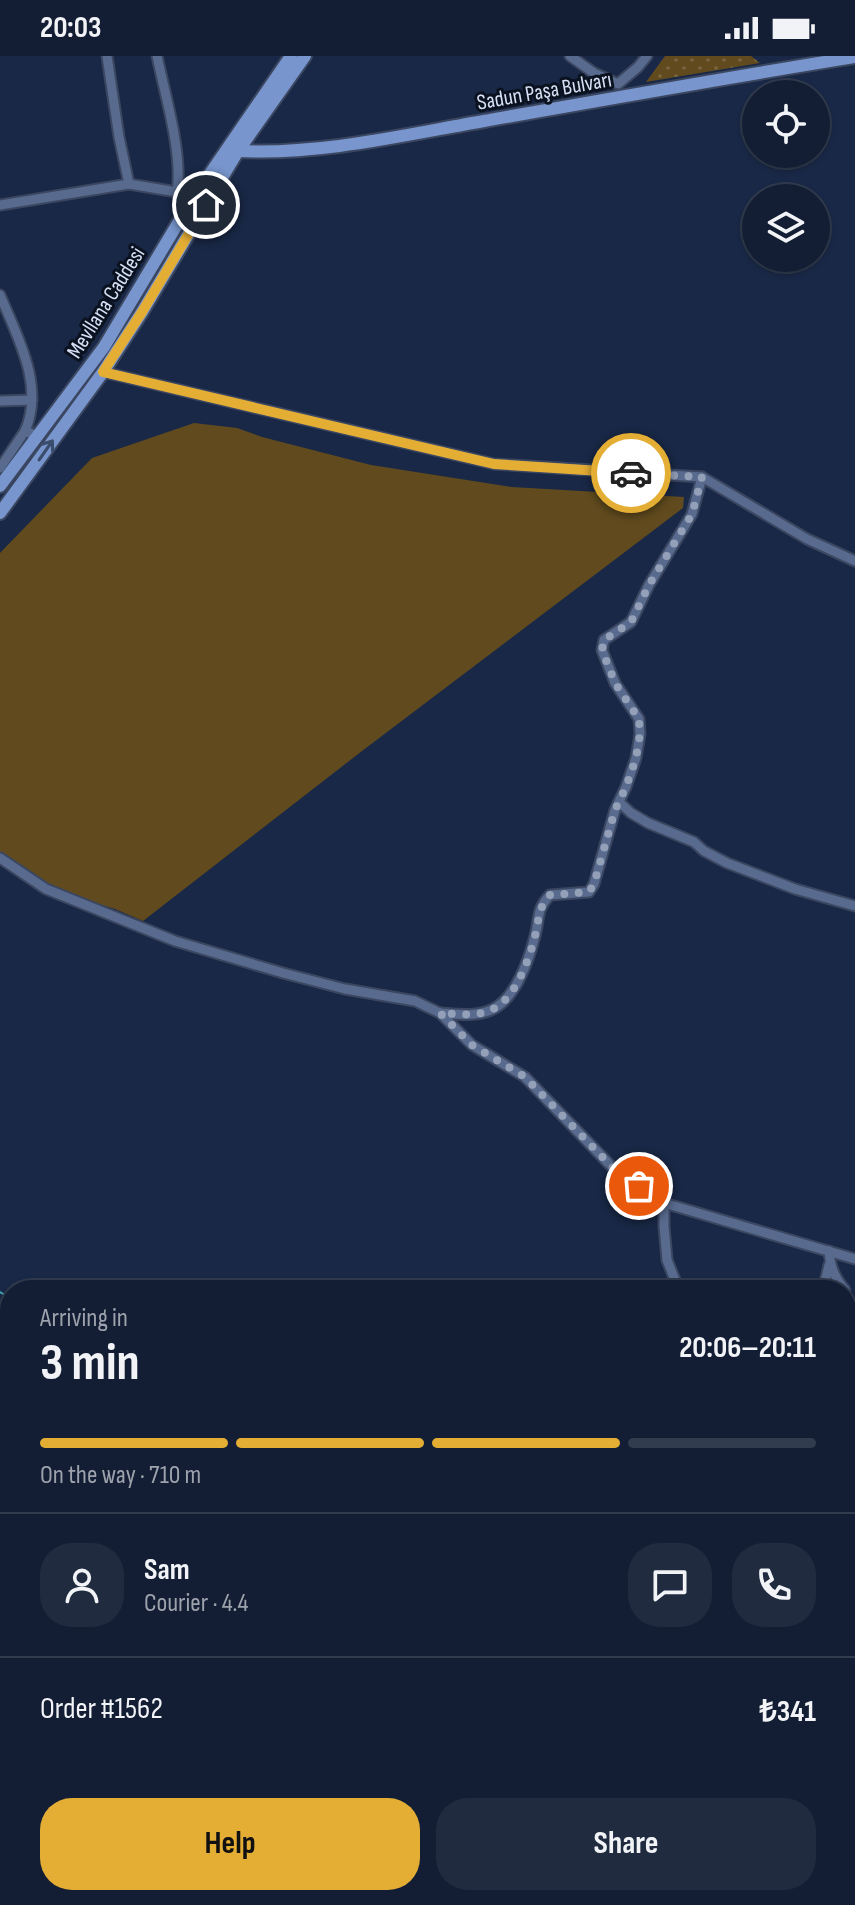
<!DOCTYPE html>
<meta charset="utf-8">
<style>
:root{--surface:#131e34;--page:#202b40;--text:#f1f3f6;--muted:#9da2ac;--line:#323c4f;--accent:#e4ae35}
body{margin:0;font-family:"Sofia Sans Condensed",sans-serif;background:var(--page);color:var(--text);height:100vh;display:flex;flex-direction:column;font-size:30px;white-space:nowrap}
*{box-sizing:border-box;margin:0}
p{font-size:26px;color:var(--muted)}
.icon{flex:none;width:44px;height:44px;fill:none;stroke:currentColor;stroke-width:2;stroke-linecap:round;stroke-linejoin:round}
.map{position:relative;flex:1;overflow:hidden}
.panel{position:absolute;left:0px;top:1224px;width:856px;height:626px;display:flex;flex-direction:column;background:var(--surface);border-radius:32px 32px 0 0;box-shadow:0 2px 6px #0004,0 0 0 2px var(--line)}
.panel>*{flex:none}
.buttons{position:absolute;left:742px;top:24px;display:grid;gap:16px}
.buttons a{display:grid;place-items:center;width:88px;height:88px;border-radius:50%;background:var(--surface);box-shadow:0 2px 6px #0004,0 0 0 2px var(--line);font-size:40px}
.pin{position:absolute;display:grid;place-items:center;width:68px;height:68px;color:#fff;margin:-34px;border:4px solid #fff;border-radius:50%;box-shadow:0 2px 8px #0007}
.courier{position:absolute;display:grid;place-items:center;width:80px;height:80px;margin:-40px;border:6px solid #e4ae35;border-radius:50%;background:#fff;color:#222;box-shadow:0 2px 10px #0007}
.head em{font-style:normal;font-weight:700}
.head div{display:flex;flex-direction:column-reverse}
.head{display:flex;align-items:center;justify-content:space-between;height:136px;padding:0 40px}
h1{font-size:52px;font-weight:700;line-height:60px}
.bar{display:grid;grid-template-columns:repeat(4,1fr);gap:12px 8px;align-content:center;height:96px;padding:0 40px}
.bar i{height:10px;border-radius:6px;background:var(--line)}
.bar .current{background:var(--accent)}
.bar p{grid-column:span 4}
.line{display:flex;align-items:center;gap:20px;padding:0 40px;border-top:2px solid var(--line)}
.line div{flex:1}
.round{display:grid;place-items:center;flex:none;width:84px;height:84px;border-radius:32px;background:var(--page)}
.primary-button{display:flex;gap:16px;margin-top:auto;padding:16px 40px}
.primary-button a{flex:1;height:92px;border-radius:32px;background:var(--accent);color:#111;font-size:32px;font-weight:700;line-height:92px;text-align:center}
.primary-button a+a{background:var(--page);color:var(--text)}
.status{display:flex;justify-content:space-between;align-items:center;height:56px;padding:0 40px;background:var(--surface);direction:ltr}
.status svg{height:22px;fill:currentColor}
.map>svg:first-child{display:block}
</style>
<div class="status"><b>20:03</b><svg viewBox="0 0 49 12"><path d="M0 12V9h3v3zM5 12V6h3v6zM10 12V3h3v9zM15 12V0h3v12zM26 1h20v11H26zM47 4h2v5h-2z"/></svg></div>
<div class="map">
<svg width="855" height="1849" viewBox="0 0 855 1849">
<defs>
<pattern id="grass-dots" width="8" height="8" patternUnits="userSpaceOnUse" patternTransform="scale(2)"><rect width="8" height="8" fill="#614b1e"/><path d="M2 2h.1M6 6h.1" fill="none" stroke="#77653f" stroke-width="1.8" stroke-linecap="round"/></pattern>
</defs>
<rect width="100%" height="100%" fill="#192846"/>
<polygon fill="url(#grass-dots)" points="665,0 751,0 760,7 646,26"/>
<polygon fill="#614b1e" points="194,367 237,372 262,381 371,409 512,431 684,441 683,452 362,695 143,865 115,853 61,837 0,799 0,497 92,402"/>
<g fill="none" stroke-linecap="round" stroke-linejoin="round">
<polyline stroke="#41a2af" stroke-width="2" points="0,1236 10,1242"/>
<g stroke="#3b4661" stroke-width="13">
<g id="minor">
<polyline points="107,0 119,81 129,128 177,136 190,147"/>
<path d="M 157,0 C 165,39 183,98 177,136"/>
<polyline points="570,0 594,17 618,28 638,11 647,0"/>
<polyline points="0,149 129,128"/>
<path d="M 0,239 C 17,280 45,330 25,375 L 37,380"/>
<polyline points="103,316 494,408 702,421 807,483 855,505"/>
<polyline points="0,345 32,344"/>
<polyline points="0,412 25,375"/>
<polyline points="619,746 631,757 648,767 694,786 704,795 727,807 795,833 855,850"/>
<polyline points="0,802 46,833 175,885 283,917 345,933 415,945 440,957 472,989 525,1021 613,1112 664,1147 855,1203"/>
<path d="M 440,957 C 456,958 476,961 491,954 C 515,944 529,904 535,880 C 540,861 536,854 550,839 L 589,836 L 594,828 L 615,754 L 626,731 L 636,702 L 640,678 L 639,663 L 615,627 L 602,594 L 604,584 L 631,566 L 649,529 L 692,458 L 702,421"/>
<polyline points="664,1147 664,1170 667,1204 679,1234"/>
<path d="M 829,1195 C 830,1211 835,1222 845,1234"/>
<polyline points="823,1234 829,1209"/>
<polyline points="846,1446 853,1471 852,1489 855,1494"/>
<polyline points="0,1492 10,1498"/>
<polyline points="846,1570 855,1570"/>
<polyline points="608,1840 608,1849"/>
<polyline points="623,1840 627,1847 632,1849"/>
<path d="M 638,1849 C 654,1842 669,1844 685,1849"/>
</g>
</g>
<g stroke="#3b4661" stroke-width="16">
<g id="major">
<path d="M 238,95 C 321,99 404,79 484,65 C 608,43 731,21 855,1"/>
<polyline points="0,430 104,291 190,147 291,0"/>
<polyline points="0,457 103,316 142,256 238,95 305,0"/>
</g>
</g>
<use href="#minor" stroke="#586b8e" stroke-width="9"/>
<use href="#major" stroke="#7896cd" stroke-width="12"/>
</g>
<defs><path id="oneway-shaft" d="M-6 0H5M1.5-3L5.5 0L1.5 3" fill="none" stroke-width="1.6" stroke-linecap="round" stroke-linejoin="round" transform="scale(2)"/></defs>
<use stroke="#3b4d6d" href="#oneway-shaft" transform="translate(46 394) rotate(-55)"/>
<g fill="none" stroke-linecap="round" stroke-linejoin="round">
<path stroke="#94a0b8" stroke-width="8" stroke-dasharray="0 14.4" d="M 631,417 L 702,421 L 692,458 L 649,529 L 631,566 L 604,584 L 602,594 L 615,627 L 639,663 L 640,678 L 636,702 L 626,731 L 615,754 L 594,828 L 589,836 L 550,839 C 537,854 540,861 535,880 C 529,904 515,944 491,954 C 476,961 456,958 440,957 L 472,989 L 525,1021 L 613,1112 L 639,1130"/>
<polyline stroke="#e4ae35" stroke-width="10" points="206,149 142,256 103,316 494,408 631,417"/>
</g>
<g text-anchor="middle" stroke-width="6" stroke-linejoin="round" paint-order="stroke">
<g font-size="22" fill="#d6e1f6" stroke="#0a111f">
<text transform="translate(544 34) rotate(-10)" y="8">Sadun Paşa Bulvarı</text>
<text transform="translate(105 246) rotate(-58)" y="8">Mevllana Caddesi</text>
</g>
</g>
</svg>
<div class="buttons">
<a><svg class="icon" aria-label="locate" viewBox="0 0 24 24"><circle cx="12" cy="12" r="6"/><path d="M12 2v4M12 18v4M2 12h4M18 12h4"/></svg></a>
<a><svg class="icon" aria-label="layers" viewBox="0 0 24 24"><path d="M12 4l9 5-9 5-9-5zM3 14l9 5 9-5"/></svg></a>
</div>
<div class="pin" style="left:639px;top:1130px;background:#ea580c"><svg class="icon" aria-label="bag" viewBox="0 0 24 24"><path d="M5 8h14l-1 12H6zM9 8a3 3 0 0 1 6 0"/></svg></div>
<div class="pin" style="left:206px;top:149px;background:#1f2937"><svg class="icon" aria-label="home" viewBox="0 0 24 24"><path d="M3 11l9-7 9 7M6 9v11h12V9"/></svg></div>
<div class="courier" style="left:631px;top:417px"><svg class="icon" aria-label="car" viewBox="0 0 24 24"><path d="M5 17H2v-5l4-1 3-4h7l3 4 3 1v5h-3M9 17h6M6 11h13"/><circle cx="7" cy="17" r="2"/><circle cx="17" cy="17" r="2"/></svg></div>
<section class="panel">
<div class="head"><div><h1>3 min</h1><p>Arriving in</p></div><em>20:06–20:11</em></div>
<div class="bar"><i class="current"></i><i class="current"></i><i class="current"></i><i></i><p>On the way · 710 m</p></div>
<div class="line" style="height:144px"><a class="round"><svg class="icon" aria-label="person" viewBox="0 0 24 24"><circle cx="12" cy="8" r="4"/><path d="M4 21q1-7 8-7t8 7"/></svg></a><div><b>Sam</b><p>Courier · 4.4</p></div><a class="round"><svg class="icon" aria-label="chat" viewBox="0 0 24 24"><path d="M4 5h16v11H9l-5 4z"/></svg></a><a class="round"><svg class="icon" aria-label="phone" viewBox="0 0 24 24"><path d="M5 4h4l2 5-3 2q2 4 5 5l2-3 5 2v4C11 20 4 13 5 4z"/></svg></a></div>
<div class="line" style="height:104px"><div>Order #1562</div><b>₺341</b></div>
<div class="primary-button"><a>Help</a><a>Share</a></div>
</section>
</div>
